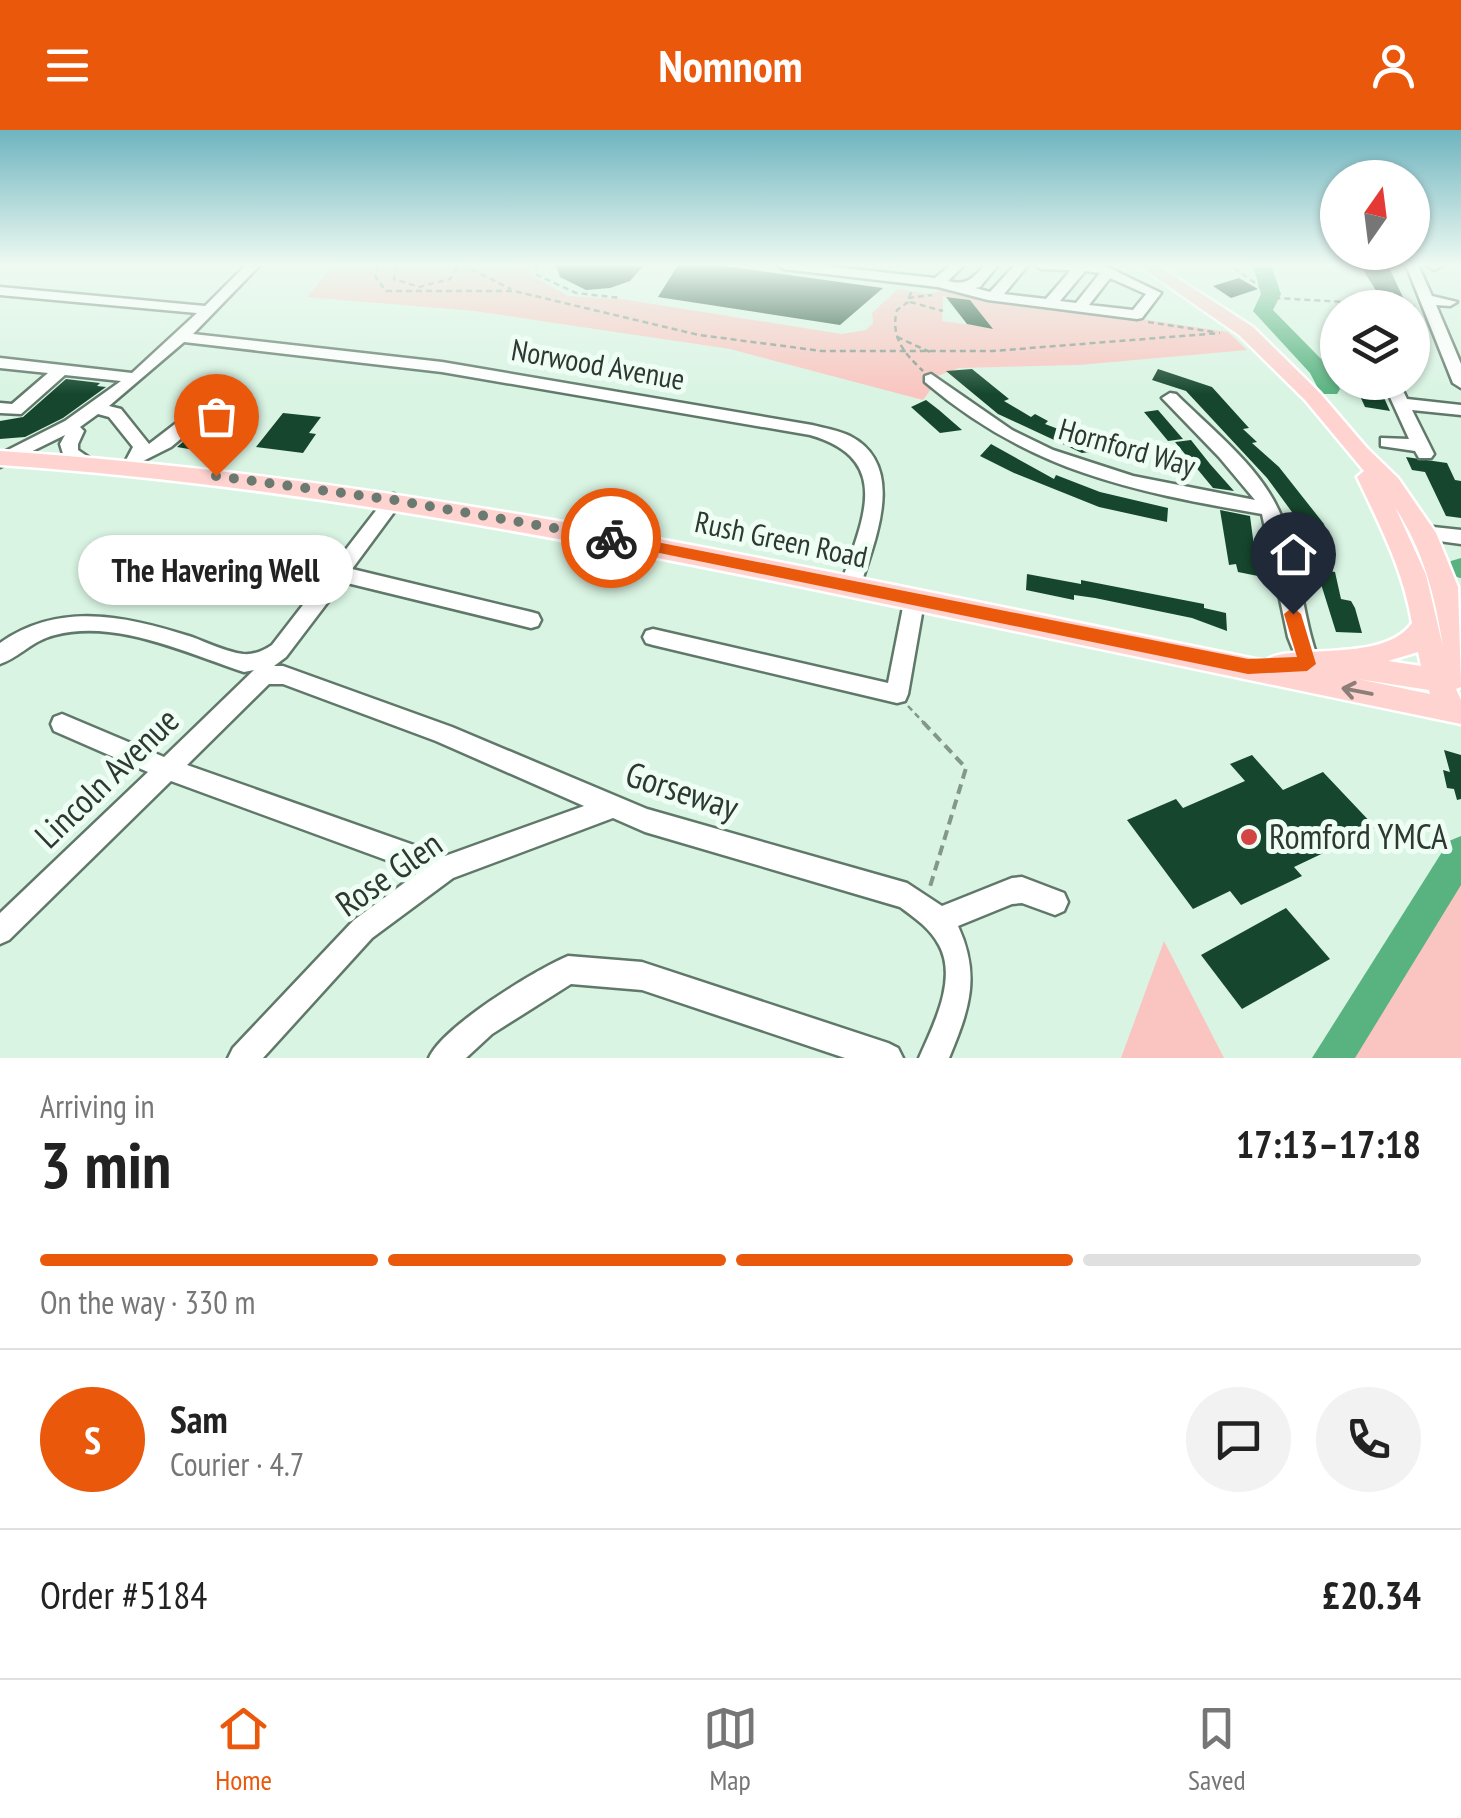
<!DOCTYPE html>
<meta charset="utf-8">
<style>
:root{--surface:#fff;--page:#f2f2f2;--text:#222;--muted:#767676;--line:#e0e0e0;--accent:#ea580c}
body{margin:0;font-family:"PT Sans Narrow",sans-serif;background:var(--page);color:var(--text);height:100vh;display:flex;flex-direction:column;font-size:38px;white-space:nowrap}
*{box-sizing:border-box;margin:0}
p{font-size:32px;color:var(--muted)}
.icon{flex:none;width:55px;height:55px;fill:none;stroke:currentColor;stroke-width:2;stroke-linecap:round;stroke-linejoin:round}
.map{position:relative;height:928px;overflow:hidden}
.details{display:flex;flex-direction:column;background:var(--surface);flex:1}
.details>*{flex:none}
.needle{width:65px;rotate:14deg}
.tools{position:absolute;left:1320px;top:30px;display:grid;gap:20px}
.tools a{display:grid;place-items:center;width:110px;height:110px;border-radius:50%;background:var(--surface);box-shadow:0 2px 8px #0004;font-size:50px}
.pin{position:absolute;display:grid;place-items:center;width:85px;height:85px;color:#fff;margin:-102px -42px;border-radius:50% 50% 50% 0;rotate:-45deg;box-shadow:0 0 10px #0007}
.pin .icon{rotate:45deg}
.courier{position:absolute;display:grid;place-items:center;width:100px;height:100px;margin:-50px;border:8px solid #ea580c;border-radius:50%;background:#fff;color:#222;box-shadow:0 2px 12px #0007}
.bubble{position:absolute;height:70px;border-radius:35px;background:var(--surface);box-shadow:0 2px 8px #0004;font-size:32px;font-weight:700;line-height:70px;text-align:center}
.summary em{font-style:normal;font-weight:700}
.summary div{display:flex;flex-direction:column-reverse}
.summary{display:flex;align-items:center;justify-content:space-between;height:170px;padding:0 40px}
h1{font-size:65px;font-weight:700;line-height:75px}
.bar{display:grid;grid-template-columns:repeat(4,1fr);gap:15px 10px;align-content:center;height:120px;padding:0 40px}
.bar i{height:12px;border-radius:8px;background:var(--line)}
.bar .active{background:var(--accent)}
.bar p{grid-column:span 4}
.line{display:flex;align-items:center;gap:25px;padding:0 40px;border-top:2px solid var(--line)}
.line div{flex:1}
.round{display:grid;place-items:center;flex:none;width:105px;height:105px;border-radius:52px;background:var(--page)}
header{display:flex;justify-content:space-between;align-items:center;height:130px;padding:0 40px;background:var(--accent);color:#fff;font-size:45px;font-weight:700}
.tabs{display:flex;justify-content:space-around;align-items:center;height:140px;border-top:2px solid var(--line);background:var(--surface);font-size:28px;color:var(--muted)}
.tabs a{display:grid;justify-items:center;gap:5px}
.tabs .active{color:var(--accent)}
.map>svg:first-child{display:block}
</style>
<header><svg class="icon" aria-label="menu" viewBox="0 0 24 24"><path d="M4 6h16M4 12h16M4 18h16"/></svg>Nomnom<svg class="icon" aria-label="person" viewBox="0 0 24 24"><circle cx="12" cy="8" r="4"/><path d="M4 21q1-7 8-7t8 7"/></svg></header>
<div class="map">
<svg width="1461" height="928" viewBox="0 0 1461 928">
<rect width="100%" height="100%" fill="#d9f4e3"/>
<g fill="#fac5c0" fill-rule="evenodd">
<path d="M 333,135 L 533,135 L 530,144 L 568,166 L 621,169 L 842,204 L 866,200 L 873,193 L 872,183 L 898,159 L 930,164 L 944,159 L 1228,202 L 1247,220 L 1079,235 L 959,238 L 924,251 L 931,259 L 923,270 L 730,219 L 475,181 L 307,167 ZM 943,166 L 970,170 L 992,198 L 942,191 Z"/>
<polygon points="1461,747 1461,928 1338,928"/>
<polygon points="1164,811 1224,928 1121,928"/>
</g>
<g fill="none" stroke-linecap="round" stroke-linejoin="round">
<g fill="#59b381" fill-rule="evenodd">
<polygon points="1253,135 1271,135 1281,164 1273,180 1327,235 1340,259 1337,264 1321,264 1310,243 1253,181 1261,164"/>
<polygon points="1461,428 1461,448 1460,448 1451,445 1447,438 1451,431"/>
<polygon points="1461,706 1461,755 1355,928 1312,928 1449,711"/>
</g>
</g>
<g fill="#16472e">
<polygon points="556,135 644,135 630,151 610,158 586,160 560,147"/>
<polygon points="678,135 718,135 883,158 840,195 658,167"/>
<polygon points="1360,135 1388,135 1406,174 1380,167"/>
<polygon points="1239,148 1258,159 1231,168 1213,156"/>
<polygon points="946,167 970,170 993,199 967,194"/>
<polygon points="972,239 1009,269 1004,271 1031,287 1035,284 1048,291 1045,294 1111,319 1082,323 998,284 946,241"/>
<polygon points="1158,239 1212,257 1249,298 1243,299 1257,312 1252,313 1279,337 1324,394 1327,407 1321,406 1329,441 1335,442 1341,469 1351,471 1355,478 1362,503 1336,502 1321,454 1310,452 1300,393 1267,348 1186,261 1152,250"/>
<polygon points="66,249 100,253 97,256 106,257 63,288 25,307 0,309 0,291 23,287"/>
<polygon points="1356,257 1380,259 1390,281 1365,277"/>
<polygon points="926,270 939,280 962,300 940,303 911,277"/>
<polygon points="1158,280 1183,309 1168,311 1144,282"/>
<polygon points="283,283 321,287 309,303 316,304 303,323 256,317"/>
<polygon points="205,293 213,294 207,300 239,294 212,323 177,317"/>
<polygon points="1191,310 1210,334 1234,361 1213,358 1175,312"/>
<polygon points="991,314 1054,349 1056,345 1100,362 1168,378 1167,392 1099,377 1014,343 980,326"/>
<polygon points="1406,327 1447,333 1455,350 1461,351 1461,388 1446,386 1425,342 1412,340"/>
<polygon points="1220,380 1250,386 1258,446 1238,442 1236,434 1229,435"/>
<polygon points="1027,444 1081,454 1081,450 1204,474 1204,478 1226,483 1227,501 1192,488 1095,468 1074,465 1074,470 1026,460"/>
<polygon points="1444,620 1461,625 1461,669 1457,670 1454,659 1447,658 1443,640 1450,642"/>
<polygon points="1252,625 1283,660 1323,642 1376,698 1294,737 1302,746 1241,775 1230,761 1193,779 1127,690 1176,669 1183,678 1245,651 1230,634"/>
<polygon points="1286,778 1330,829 1242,879 1201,825"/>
</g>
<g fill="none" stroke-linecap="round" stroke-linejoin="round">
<g stroke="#607869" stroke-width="5">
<g id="minor">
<path d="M 246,135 L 260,135 L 193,204 L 442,232 L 812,295 C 824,298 838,300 850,306 C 908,336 874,412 860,457 L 857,462 L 843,462 L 840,457 C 860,394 897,330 810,305 L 442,242 L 184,212 L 109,276 L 121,279 L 149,314 L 201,274 L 213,274 L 213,282 L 171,317 L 143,331 L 140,336 L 128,336 L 125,332 L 133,317 L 109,287 L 98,284 L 80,297 L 84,301 L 78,314 L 78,320 L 100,335 L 97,339 L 85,339 L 64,327 L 60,314 L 65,305 L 0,337 L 0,324 L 65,291 L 121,251 L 65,245 L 21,284 L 0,283 L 0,273 L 12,274 L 48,243 L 0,238 L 0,228 L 132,243 L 197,183 L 0,165 L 0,157 L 205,176 Z"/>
<path d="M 777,135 L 815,135 L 935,148 L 951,135 L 964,135 L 948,151 C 967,156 973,148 985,135 L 998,135 L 980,157 L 975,158 L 990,162 L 1015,135 L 1028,135 L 1004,164 L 1046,169 L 1071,140 L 1041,139 L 1035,135 L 1103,135 L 1161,163 L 1142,188 L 1137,189 L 988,170 L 938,157 L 784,139 ZM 1085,141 L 1100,143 L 1076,173 L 1060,171 ZM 1110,148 L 1146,164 L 1133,180 L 1089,175 Z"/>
<polygon points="1406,135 1418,135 1432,166 1457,172 1450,176 1436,175 1461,234 1461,258 1453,253"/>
<polygon points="1427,135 1440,135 1441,136 1434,140"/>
<path d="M 931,244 L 1012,300 L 1053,320 L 1133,346 L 1255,370 L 1219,327 L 1162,268 L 1170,263 L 1176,264 C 1211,299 1258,335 1279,381 C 1303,433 1300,493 1325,546 L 1322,552 L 1314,555 L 1306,552 L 1288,507 L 1262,384 C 1130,361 1030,341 925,252 L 925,246 Z"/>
<polygon points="1383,252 1399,252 1407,269 1461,275 1461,285 1412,280 1434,324 1431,328 1419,328 1415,321 1381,316 1381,308 1409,309"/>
<path d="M 394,364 L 403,370 L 352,439 L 531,482 L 538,484 L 541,490 L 538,496 L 531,498 L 343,452 L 286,527 L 274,536 L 283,536 L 452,597 L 647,679 L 907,753 L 942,776 L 1012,748 L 1022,747 L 1064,763 L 1068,772 L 1064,781 L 1055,785 L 1022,773 L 1012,774 L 958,796 C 981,846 969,880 949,928 L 919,928 C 933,896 958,849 939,815 C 930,798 915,788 900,777 L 645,702 L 613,688 L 453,748 L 372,808 L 263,928 L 228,928 L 233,918 L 354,790 L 419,742 L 171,651 L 9,810 L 0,814 L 0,783 L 148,642 L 54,601 L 51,594 L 54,587 L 62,584 L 164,627 L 254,540 L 244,542 C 186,523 116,489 55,505 C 33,510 20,527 0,534 L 0,513 C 59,471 127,486 192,507 C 208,513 226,522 243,524 C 254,525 263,521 272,515 L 388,365 ZM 269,554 L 283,554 L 436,611 L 584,676 L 445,726 L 187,635 Z"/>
<polygon points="1424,396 1461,400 1461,414 1417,408 1415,403"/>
<polygon points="914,464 921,466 924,472 908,564 905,571 897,573 653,515 646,513 643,507 646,501 653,499 888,553 904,472 907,466"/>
<path d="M 568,826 L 642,832 L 888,913 L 898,918 L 903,928 L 845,928 L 642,860 L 571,854 L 492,904 L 466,928 L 429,928 C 442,897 535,840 568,826 Z"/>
</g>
</g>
<g stroke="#fff" stroke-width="5">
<path id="major" d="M 1138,135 L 1157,135 L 1253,197 L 1319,262 L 1367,318 L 1398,348 L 1436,403 L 1458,457 L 1461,557 L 1456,559 L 1461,570 L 1461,594 C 1264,553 1067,512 871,471 C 582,411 295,355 0,335 L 0,321 C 428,349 847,447 1266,531 C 1283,512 1383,535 1412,493 C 1403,439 1380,396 1357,347 L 1364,341 L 1305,270 L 1239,205 ZM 1395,377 C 1424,422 1435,465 1443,517 L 1426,445 ZM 1418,522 L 1421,536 L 1388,531 ZM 1358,549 L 1429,560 L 1430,564 Z"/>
</g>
<g stroke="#84978b" stroke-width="2.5" stroke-dasharray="6 4" stroke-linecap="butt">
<polyline points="378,135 375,146 386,161 514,161 699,205 822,221 993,221 1220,203"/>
<polyline points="397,135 394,149 419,157 450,149 459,135"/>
<polyline points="463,135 511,159"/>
<polyline points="537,135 535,144 576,163 621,168"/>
<polyline points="1234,138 1276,168 1415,176"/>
<path d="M 911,162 L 908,172 L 897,180 C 890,207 904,223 923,241"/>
<polyline points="908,168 932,165"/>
<polyline points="910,172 943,181"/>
<polyline points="1148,192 1214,202"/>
<polyline points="897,207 930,222"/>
<polyline points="908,576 925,594"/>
</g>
<polyline stroke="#84978b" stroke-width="4" stroke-dasharray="10 6" stroke-linecap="butt" points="923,592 966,638 929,760"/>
<use href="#minor" fill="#fff" fill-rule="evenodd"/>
<use href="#major" fill="#fed3d0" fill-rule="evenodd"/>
</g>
<defs><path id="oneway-shaft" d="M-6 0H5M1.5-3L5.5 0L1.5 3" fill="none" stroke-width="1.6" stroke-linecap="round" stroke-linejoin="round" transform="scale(2.5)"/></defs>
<use stroke="#8c7e79" href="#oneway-shaft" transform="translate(1357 561) rotate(-169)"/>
<linearGradient id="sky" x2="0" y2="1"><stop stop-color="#6fb4bf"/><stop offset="0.51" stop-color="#eefaf2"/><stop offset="1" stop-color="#eefaf2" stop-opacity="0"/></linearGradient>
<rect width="1461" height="264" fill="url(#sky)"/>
<polygon fill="#ea580c" points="611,403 1248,529 1297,527 1284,484 1293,477 1301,484 1316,534 1307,541 1248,544 606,412 606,404"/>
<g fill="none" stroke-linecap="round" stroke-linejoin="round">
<polyline stroke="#6a7a70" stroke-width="10" stroke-dasharray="0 18" points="216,346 394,370 611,408"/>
</g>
<circle fill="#d34444" stroke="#eefef4" stroke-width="4" cx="1249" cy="707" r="10"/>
<g text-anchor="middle" stroke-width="10" stroke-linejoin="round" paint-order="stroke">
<g font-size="30" fill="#2e3832" stroke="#eefef4">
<text transform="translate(598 235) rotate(10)" y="10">Norwood Avenue</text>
<text transform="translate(1127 318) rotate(16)" y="10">Hornford Way</text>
<text transform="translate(781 410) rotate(12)" y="10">Rush Green Road</text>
</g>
<g font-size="35" fill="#2e3832" stroke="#eefef4">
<text transform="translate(107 648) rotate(-44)" y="12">Lincoln Avenue</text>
<text transform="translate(682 661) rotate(18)" y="12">Gorseway</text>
<text transform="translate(389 744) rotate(-35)" y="12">Rose Glen</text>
</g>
<g font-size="35" fill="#2e3832" stroke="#eefef4" text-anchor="start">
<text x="1269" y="719">Romford YMCA</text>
</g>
</g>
</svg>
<div class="tools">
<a><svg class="needle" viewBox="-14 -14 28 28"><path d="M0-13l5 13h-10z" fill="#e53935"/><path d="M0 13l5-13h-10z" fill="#767676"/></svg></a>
<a><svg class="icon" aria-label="layers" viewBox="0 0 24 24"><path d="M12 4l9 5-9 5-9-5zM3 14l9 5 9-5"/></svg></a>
</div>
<div class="pin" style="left:216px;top:346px;background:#ea580c"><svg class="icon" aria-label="bag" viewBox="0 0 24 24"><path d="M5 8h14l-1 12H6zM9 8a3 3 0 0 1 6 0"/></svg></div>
<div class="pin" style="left:1293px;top:484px;background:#1f2937"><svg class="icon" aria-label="home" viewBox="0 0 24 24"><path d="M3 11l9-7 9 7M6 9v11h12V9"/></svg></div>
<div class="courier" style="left:611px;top:408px"><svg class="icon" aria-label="bike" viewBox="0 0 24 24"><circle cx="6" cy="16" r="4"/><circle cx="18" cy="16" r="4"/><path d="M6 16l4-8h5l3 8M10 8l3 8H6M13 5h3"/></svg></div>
<div class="bubble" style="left:78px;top:405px;width:275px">The Havering Well</div>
</div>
<section class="details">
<div class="summary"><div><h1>3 min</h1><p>Arriving in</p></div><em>17:13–17:18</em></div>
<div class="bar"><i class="active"></i><i class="active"></i><i class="active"></i><i></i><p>On the way · 330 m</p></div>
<div class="line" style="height:180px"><b class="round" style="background:var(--accent);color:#fff">S</b><div><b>Sam</b><p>Courier · 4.7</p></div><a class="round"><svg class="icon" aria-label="chat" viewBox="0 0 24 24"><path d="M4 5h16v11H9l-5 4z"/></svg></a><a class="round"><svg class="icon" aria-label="phone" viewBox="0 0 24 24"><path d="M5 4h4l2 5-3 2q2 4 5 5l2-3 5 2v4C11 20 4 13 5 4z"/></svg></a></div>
<div class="line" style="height:130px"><div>Order #5184</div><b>£20.34</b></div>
</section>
<nav class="tabs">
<a class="active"><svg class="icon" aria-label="home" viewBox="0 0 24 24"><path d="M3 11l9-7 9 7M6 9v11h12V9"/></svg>Home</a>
<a><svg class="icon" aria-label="map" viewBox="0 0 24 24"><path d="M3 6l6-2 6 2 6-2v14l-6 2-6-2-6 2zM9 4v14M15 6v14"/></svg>Map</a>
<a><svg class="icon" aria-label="saved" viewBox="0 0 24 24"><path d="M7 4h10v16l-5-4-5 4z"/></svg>Saved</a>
</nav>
